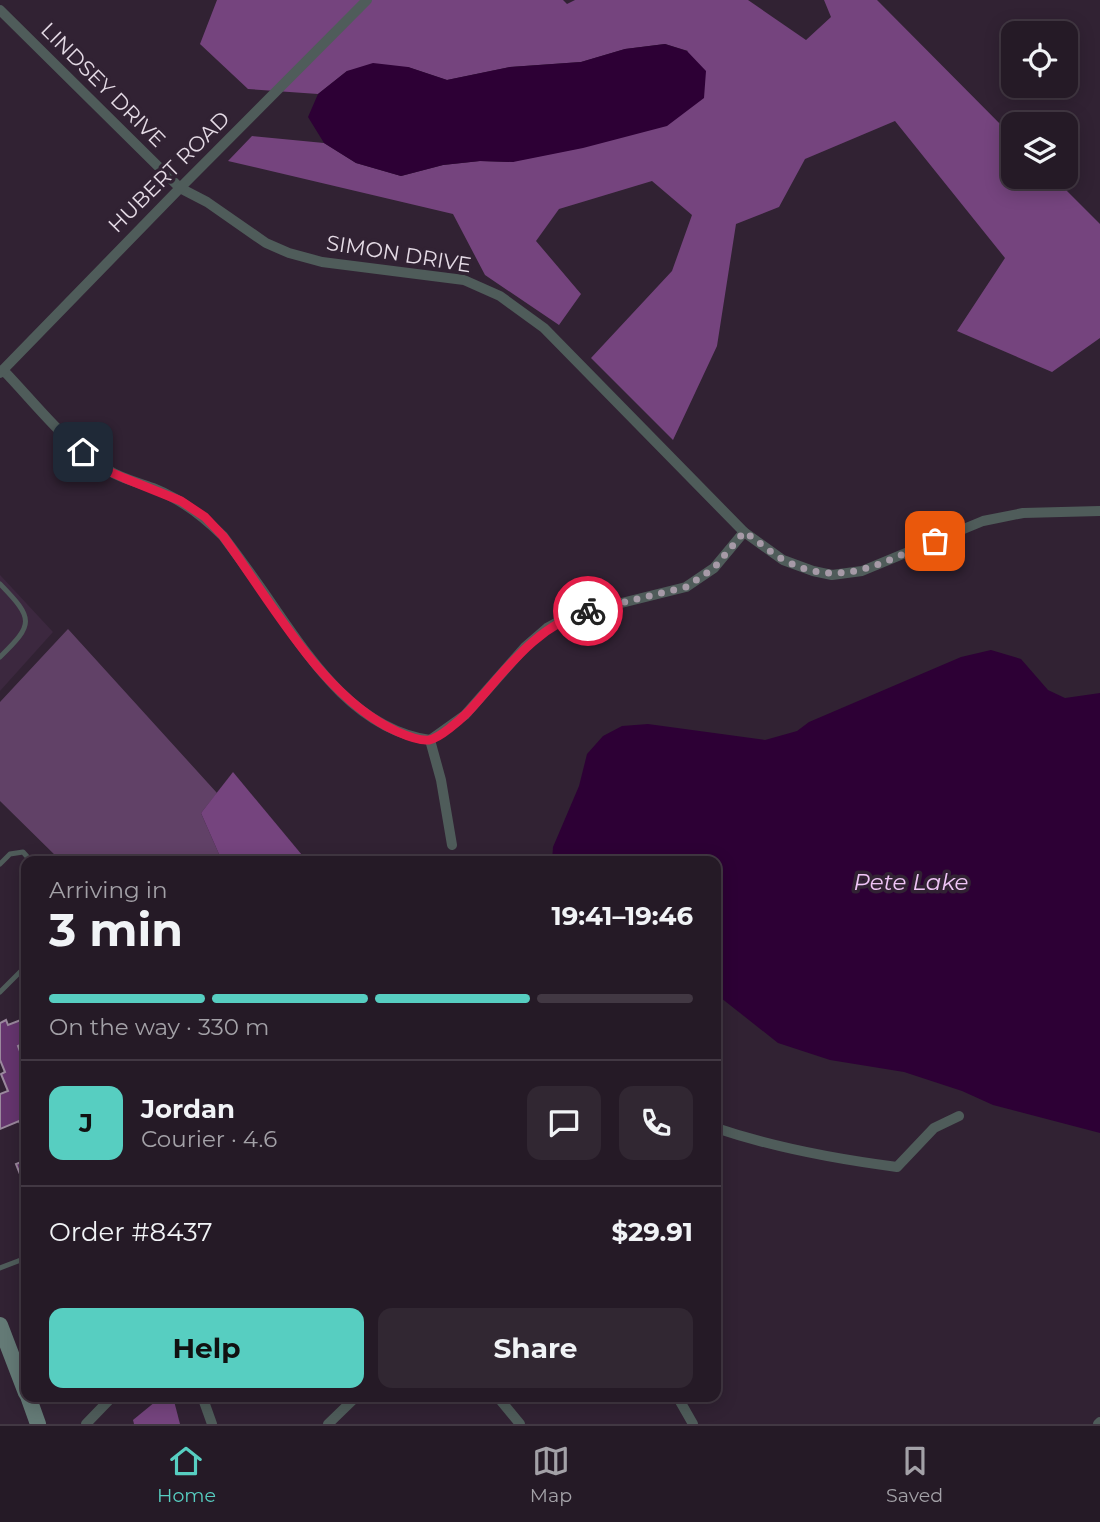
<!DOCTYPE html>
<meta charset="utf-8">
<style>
:root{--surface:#251a26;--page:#312732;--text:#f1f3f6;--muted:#a3a1a7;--line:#423843;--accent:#57cec1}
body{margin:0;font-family:Montserrat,sans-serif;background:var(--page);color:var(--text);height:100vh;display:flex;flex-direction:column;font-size:26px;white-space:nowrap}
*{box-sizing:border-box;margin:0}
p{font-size:23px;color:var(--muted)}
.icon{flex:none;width:38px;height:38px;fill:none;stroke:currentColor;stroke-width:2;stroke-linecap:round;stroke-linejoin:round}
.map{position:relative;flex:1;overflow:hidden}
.details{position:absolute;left:21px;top:856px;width:700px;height:546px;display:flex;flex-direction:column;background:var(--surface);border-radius:14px;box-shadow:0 4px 18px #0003,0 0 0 2px var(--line)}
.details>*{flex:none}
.fabs{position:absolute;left:1001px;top:21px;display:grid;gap:14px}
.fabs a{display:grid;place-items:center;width:77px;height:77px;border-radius:14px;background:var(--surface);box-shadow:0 4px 18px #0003,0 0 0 2px var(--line);font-size:35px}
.pin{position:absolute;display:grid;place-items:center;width:60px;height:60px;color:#fff;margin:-30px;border-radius:14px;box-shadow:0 4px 10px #0006}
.courier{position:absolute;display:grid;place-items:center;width:70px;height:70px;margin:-35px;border:5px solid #e11d48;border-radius:50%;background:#fff;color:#222;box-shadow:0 2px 9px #0007}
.headline em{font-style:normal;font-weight:700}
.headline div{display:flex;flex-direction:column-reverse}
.headline{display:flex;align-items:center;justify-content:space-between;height:119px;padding:0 28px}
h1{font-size:46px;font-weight:700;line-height:52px}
.bar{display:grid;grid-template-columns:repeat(4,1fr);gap:10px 7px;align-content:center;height:84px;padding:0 28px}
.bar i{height:9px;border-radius:5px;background:var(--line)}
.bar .selected{background:var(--accent)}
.bar p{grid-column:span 4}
.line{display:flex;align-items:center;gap:18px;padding:0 28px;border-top:2px solid var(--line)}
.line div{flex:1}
.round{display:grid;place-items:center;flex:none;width:74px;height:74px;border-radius:14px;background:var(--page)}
.primary-button{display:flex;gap:14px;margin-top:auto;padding:14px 28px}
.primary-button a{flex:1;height:80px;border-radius:14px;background:var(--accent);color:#111;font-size:28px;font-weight:700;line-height:80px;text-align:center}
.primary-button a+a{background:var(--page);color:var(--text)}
.tabs{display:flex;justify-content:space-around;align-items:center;height:98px;border-top:2px solid var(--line);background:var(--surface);font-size:19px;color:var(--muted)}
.tabs a{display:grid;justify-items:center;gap:4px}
.tabs .selected{color:var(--accent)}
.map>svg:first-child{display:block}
</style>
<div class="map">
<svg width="1100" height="1424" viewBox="0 0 1100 1424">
<rect width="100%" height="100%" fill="#312233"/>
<polygon fill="#3c283f" points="0,575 53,632 0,691"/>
<polygon fill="#614167" points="68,629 217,793 201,813 222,861 61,861 0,801 0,702"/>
<g fill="#75447e">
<polygon points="217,0 563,0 567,4 575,0 748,0 806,40 831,17 824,0 877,0 1013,137 1013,177 1053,177 1100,224 1100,338 1052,372 957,331 1005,258 895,121 805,159 779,207 736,224 717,346 673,440 591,358 672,271 692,215 652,181 559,209 536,241 581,294 559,325 485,275 453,214 228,161 252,136 324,143 356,163 401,176 443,165 480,161 513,162 688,51 665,44 625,49 581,62 510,67 447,80 408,67 347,71 318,94 248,89 200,44"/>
<polygon points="233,772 307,861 222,861 201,813"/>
<polygon points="161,1397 173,1397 180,1424 134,1424 133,1420"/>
</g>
<g fill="#2d0035">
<polygon points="665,44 687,51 706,71 704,98 667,126 583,148 513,162 480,161 443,165 401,176 356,163 324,143 308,117 318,94 347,71 373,63 408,67 447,80 510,67 581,62 625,49"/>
<polygon points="991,650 1021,659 1048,690 1065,698 1100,693 1100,1133 993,1105 962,1091 904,1072 830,1060 778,1043 716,994 716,861 552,861 553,847 579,786 587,754 603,736 622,726 648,724 765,740 797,731 809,722 961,657"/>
</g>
<g fill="#65356e" stroke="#9a889d" stroke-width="2">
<polygon points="26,1018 26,1042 18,1046 24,1062 26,1061 26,1138 19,1121 0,1129 0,1094 8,1091 1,1074 5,1072 0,1060 0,1023 6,1020 8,1025"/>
<polygon points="26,1160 26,1183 24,1184 16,1164"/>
</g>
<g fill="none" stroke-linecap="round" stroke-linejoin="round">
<g stroke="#4f5c5a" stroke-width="5">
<path d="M 0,584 C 34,619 34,624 0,657"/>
<polyline points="0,864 10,854 23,852 31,861"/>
<polyline points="0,992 26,966"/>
<polyline points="0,1268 26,1258"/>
</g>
<g stroke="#4f5c5a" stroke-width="10">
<polyline points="0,10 180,188 207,202 266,243 289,253 322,262 464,280 500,296 544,328 744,532 783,560 813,571 832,575 862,571 983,521 1023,513 1100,511"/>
<path d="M 3,370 C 36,404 67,446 108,470 C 122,479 137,482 153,488 C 181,499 202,515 223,536 C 241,560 259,585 276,610 C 314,665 358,730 430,740"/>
<polyline points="0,373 180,188 367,0"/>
<polyline points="430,740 465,715 525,647 547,628 569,616 686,587 714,568 744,532"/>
<polyline points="430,740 441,780 452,845"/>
<path d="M 716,1128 C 775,1148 835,1159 897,1167 L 934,1128 L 959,1116"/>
<polyline points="202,1396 212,1424"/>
<polyline points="497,1396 520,1424"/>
<polyline points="677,1396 693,1424"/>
<polyline points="86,1424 113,1396"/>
<polyline points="328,1424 357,1396"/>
<polyline points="1098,1424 1100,1422"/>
</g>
<g stroke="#647a76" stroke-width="16">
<polyline points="0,1325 26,1393"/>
<polyline points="28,1396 38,1424"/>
</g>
</g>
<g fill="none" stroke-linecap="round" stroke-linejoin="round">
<path stroke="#a69aa7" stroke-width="7" stroke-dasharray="0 12.6" d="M 588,611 L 686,587 L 714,568 L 744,532 C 758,540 770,553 784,560 C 841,590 881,562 935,541"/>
<path stroke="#e11d48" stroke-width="9" d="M 83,452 L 108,471 L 124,478 L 181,501 L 205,517 L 223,536 C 271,601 323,699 398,732 C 407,736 420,741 429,740 C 440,738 460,720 468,712 C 504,673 534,626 588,611"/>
</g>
<g text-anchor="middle" stroke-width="7" stroke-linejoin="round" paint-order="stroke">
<g font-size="21" fill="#e5dbe6" stroke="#312233">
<text transform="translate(103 85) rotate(45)" y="7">LINDSEY DRIVE</text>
<text transform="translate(169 172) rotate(-45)" y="7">HUBERT ROAD</text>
<text transform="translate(399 254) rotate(9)" y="7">SIMON DRIVE</text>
</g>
<g font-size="23" font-style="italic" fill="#efc4f6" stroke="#312233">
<text x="911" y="890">Pete Lake</text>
</g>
</g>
</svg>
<div class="fabs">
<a><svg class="icon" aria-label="locate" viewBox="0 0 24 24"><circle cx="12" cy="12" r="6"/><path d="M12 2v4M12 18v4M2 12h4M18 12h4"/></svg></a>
<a><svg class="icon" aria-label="layers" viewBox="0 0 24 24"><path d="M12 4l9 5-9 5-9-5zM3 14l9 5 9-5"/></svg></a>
</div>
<div class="pin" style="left:935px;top:541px;background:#ea580c"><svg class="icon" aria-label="bag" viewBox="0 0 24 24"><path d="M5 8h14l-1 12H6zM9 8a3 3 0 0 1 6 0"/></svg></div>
<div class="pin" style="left:83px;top:452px;background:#1f2937"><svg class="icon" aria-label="home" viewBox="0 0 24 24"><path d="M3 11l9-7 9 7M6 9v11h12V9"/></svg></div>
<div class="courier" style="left:588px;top:611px"><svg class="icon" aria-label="bike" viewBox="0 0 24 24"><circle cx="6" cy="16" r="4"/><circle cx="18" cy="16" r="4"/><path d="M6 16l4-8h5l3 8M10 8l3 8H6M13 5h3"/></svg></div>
<section class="details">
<div class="headline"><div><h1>3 min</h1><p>Arriving in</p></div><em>19:41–19:46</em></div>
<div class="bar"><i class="selected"></i><i class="selected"></i><i class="selected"></i><i></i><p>On the way · 330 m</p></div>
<div class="line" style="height:126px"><b class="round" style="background:var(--accent);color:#111">J</b><div><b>Jordan</b><p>Courier · 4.6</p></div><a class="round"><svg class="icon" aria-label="chat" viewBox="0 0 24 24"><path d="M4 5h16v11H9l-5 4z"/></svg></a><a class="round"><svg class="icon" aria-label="phone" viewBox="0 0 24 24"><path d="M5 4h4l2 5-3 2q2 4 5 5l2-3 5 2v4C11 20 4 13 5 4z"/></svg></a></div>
<div class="line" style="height:91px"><div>Order #8437</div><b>$29.91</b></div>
<div class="primary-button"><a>Help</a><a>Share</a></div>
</section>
</div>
<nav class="tabs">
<a class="selected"><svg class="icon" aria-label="home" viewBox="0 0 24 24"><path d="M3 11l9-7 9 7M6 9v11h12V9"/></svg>Home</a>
<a><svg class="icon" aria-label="map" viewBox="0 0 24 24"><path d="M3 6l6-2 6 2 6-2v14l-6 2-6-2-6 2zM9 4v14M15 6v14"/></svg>Map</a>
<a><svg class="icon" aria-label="saved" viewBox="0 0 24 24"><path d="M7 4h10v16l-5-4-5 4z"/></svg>Saved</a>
</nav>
